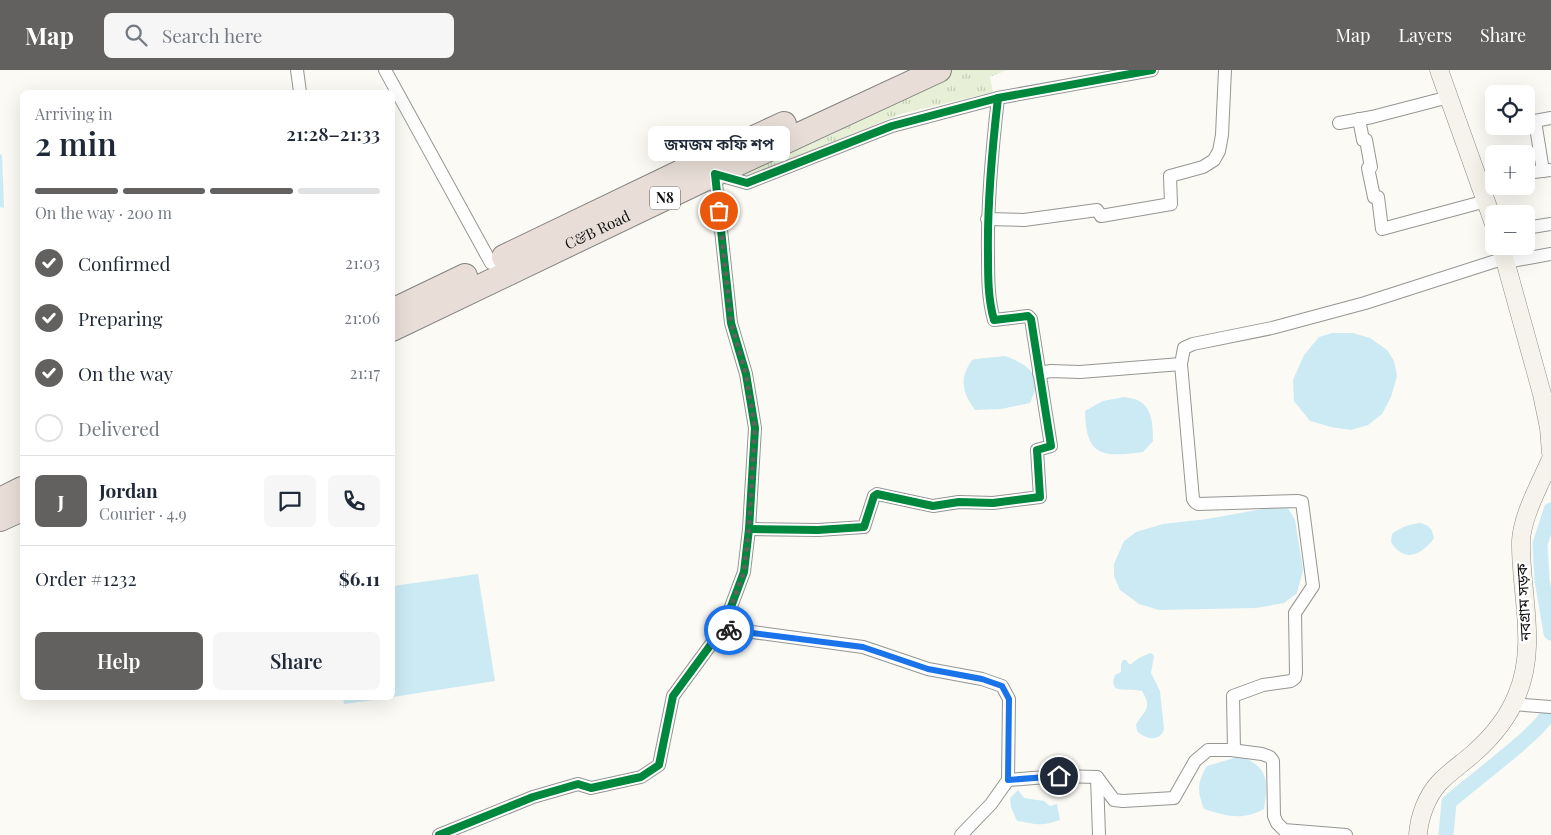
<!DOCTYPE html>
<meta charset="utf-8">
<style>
:root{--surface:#fff;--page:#f6f6f7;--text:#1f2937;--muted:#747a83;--line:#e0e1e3;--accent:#626160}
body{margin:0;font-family:"Playfair Display","Noto Sans Bengali",serif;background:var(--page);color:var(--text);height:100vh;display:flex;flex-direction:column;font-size:19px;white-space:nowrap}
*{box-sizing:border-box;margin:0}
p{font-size:16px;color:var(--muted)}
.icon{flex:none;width:28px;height:28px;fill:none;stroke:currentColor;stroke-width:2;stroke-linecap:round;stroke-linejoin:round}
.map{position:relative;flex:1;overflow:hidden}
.panel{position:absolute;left:20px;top:20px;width:375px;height:610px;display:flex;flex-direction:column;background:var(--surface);border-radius:8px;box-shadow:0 5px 20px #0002}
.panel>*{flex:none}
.controls{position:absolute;left:1485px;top:15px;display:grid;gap:10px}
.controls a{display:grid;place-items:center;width:50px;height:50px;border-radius:8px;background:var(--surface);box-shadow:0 5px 20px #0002;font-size:25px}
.pin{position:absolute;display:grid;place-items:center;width:42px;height:42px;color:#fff;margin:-21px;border:2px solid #fff;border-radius:50%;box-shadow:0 1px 5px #0007}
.courier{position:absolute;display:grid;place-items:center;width:50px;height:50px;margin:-25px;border:4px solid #1a73e8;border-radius:50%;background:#fff;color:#222;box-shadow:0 1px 6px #0007}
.bubble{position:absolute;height:35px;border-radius:8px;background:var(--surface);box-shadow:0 5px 20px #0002;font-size:16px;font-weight:600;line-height:35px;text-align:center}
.head em{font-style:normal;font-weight:600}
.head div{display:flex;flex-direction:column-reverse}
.head{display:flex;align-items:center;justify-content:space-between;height:85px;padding:0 15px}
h1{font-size:32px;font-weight:600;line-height:38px}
.bar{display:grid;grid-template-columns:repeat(4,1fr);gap:8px 5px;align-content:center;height:60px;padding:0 15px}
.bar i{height:6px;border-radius:4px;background:var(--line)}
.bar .on{background:var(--accent)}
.bar p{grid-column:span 4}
.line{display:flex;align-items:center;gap:12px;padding:0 15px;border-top:1px solid var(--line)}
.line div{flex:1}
.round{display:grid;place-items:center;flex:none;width:52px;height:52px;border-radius:8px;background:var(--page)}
ol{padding:0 15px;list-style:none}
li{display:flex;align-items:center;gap:15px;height:55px}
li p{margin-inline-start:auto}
li .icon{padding:5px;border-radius:50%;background:var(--accent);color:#fff;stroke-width:4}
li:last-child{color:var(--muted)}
li i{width:28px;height:28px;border:2px solid var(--line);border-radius:50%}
.primary-button{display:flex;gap:10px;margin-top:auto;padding:10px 15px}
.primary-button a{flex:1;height:58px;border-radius:8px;background:var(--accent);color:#fff;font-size:20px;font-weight:600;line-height:58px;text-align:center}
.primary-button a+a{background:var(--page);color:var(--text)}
header{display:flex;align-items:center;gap:30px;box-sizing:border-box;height:70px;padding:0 25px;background:var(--accent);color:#fff}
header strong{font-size:24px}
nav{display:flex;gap:28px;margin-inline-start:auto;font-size:18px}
.search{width:350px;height:45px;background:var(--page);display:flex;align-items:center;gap:12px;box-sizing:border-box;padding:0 18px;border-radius:8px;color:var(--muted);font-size:19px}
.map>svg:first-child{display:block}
</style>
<header>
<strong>Map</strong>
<div class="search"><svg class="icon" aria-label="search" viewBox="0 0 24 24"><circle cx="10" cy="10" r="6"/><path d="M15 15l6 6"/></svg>Search here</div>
<nav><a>Map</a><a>Layers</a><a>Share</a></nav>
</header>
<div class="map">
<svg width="1551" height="765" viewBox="0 0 1551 765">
<defs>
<pattern id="park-tufts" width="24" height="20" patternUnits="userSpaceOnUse" patternTransform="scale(1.25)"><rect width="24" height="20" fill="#e7f0d6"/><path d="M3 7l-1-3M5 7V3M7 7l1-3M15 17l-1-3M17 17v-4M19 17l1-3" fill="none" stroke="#c5cdb6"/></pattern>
</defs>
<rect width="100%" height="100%" fill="#fbfaf5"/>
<polygon fill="url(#park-tufts)" points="944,0 1007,0 990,7 993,22 901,44 746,107 739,91"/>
<g fill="#cceaf4">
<polygon points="0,84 2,85 4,138 0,137"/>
<polygon points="1332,263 1353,263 1370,268 1387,280 1394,291 1397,306 1391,327 1382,344 1368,355 1351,360 1331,357 1310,351 1294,331 1293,310 1304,285 1319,267"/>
<path d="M 1005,286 C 1018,291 1035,298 1036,314 C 1036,320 1032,328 1030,333 L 1001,339 L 975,340 C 962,322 959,309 972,290 C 983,287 994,288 1005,286 Z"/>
<path d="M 1124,327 C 1128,328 1135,328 1139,331 C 1153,338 1153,358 1153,371 L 1143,382 C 1103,387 1086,388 1085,341 L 1103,331 Z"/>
<polygon points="1280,436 1288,438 1295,450 1303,500 1297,523 1284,533 1256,538 1159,540 1139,534 1120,520 1114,506 1114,494 1124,471 1136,462 1163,454 1207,449"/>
<path d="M 1421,453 C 1430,456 1432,459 1434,468 C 1421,486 1404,493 1391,472 L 1392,464 C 1401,457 1410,454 1421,453 Z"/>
<polygon points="478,504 495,611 393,627 393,516"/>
<path d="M 1150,583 L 1153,584 L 1154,586 L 1151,603 L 1160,621 L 1164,659 C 1160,673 1145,669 1137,661 L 1136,655 C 1144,640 1153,639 1142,621 C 1133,619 1124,621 1115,618 L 1113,612 L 1115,605 L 1121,602 L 1121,594 L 1123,590 L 1126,590 L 1129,594 L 1131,594 L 1139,588 Z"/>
<polygon points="343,628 389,628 344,634"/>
<path d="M 1241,686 C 1269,698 1268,711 1264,739 C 1243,751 1226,746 1204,739 C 1197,721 1197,713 1207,696 Z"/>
<path d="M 1018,720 L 1024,728 L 1044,731 L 1050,736 L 1057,734 L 1060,750 C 1039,757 1038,754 1017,751 L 1011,737 L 1010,728 Z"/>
</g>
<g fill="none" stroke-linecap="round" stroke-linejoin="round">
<g stroke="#cceaf4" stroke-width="15">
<polyline points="1551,440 1540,474 1542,510 1551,563"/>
<path d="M 1446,765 L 1449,732 C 1473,712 1498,693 1521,673 C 1532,663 1544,653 1550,641"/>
</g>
<g stroke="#959593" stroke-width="14">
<g id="street">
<polyline points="297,0 300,22"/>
<polyline points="385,0 491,193"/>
<polyline points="1359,49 1363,70 1366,70 1371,97 1368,98 1374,127 1378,127 1382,159 1486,131"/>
<polyline points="1339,53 1372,47 1449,27"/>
<polyline points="1543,101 1535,51 1551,48"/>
<polyline points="1526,103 1551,100"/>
<polyline points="1479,111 1494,109"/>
<polyline points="987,149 1024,150 1097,140 1101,146 1171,134 1170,106 1203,97 1214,90 1219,81 1222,65 1225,0"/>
<polyline points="1526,158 1551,154"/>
<polyline points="1506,192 1551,184"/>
<polyline points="1181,294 1193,429 1195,432 1198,434 1298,431 1302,432 1313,516 1295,543 1296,603 1295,608 1291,611 1263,615 1233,626 1234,680"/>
<polyline points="1039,303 1051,301 1080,302 1181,294 1184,278 1193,274 1272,258 1365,233 1505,188"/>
<path d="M 749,459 L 818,460 L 864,457 L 874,426 L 877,424 L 933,436 L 959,432 L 993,433 L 1040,427 L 1037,380 L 1051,376 L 1031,249 L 1028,246 L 994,250 C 988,229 988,207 988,185 C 987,132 992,80 998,28"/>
<polyline points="723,558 863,577 928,599 982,609 1002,616 1009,629 1008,710"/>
<polyline points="1512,634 1551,637"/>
<polyline points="1097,707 1099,765"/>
<polyline points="439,765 533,727 578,714 591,718 641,707 659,695 673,626 723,558 744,502 749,459 755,358 746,304 731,253 715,104 747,113 892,56 998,28 1152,0"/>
<polyline points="961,765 991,734 1008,710 1059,706 1097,707 1114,730 1123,731 1174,728 1195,691 1208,680 1231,680 1262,684 1270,687 1273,691 1274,746 1277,753 1284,760 1346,765"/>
</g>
</g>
<g stroke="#8c8b89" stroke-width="19">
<g id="secondary">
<polyline points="1439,0 1494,154"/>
<polyline points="1501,176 1542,324 1549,358 1551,383"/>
<path d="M 1418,765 C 1419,747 1427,726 1439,713 C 1449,702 1463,693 1474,683 C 1492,667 1508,648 1517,625 C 1538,575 1520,522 1521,471 C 1522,446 1541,412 1551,389"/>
</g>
</g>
<g stroke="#838280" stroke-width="26">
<g id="highway">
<polyline points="504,187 708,89 784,54"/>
<polyline points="392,241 465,206"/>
<path id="s1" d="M 392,259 L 715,104 L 939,0"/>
<polyline points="0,430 22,419"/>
<polyline points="0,449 22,439"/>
</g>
</g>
<use href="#street" stroke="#fefefe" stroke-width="12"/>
<use href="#secondary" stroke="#f5f3eb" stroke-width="18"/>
<use href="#highway" stroke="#e8ded7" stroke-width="24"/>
<g stroke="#fff" stroke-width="11">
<g id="cycleway">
<path d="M 749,459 L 818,460 L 864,457 L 874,426 L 877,424 L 933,436 L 959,432 L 993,433 L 1040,427 L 1037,380 L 1051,376 L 1031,249 L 1028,246 L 994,250 C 988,229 988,207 988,185 C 987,132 992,80 998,28"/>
<polyline points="439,765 533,727 578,714 591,718 641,707 659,695 673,626 723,558 744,502 749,459 755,358 746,304 731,253 715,104 747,113 892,56 998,28 1152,0"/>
</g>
</g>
<use href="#cycleway" stroke="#00873e" stroke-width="8"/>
</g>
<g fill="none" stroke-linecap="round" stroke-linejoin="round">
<polyline stroke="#626160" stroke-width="5" stroke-dasharray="0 9" points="719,141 731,253 746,304 755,358 749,459 744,502 723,558 729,560"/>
<polyline stroke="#1a73e8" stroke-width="6" points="729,560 863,577 928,599 982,609 1002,616 1009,629 1008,710 1059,706"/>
</g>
<g text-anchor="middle" stroke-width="5" stroke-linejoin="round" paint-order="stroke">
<rect fill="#fff" stroke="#575757" stroke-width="1" x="650" y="116.5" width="30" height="23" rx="4"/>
<g font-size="14" font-weight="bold" fill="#0f0f0f">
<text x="665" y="133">N8</text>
</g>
<g font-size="15" fill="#0f0f0f" stroke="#fff">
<text dy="5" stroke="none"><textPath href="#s1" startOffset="228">C&amp;B Road</textPath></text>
<text transform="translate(1524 532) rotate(-93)" y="5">নবগ্রাম সড়ক</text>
</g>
</g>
</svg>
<div class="controls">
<a><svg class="icon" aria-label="locate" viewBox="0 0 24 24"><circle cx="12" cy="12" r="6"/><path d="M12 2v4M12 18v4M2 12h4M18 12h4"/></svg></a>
<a>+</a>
<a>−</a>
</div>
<div class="pin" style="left:719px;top:141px;background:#ea580c"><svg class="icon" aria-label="bag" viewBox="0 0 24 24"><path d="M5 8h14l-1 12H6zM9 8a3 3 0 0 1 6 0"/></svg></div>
<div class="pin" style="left:1059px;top:706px;background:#1f2937"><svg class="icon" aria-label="home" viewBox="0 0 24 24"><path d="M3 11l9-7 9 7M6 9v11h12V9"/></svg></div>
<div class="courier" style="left:729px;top:560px"><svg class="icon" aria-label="bike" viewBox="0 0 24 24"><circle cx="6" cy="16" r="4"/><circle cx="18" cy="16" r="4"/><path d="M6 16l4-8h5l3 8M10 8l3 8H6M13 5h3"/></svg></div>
<div class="bubble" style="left:648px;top:56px;width:142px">জমজম কফি শপ</div>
<section class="panel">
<div class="head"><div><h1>2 min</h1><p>Arriving in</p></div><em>21:28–21:33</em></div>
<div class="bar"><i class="on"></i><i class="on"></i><i class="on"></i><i></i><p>On the way · 200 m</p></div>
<ol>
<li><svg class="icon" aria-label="check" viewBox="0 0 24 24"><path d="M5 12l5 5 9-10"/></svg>Confirmed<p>21:03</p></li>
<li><svg class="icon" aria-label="check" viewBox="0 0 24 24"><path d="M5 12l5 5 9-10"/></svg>Preparing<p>21:06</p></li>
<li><svg class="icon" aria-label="check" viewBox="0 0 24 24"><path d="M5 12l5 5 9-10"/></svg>On the way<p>21:17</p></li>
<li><i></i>Delivered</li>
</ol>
<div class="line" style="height:90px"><b class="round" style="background:var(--accent);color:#fff">J</b><div><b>Jordan</b><p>Courier · 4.9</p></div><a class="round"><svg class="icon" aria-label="chat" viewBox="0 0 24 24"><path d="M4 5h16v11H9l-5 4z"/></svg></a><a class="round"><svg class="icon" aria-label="phone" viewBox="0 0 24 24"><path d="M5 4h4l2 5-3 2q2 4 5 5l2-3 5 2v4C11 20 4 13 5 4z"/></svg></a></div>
<div class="line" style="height:65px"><div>Order #1232</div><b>$6.11</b></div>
<div class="primary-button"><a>Help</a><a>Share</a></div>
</section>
</div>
